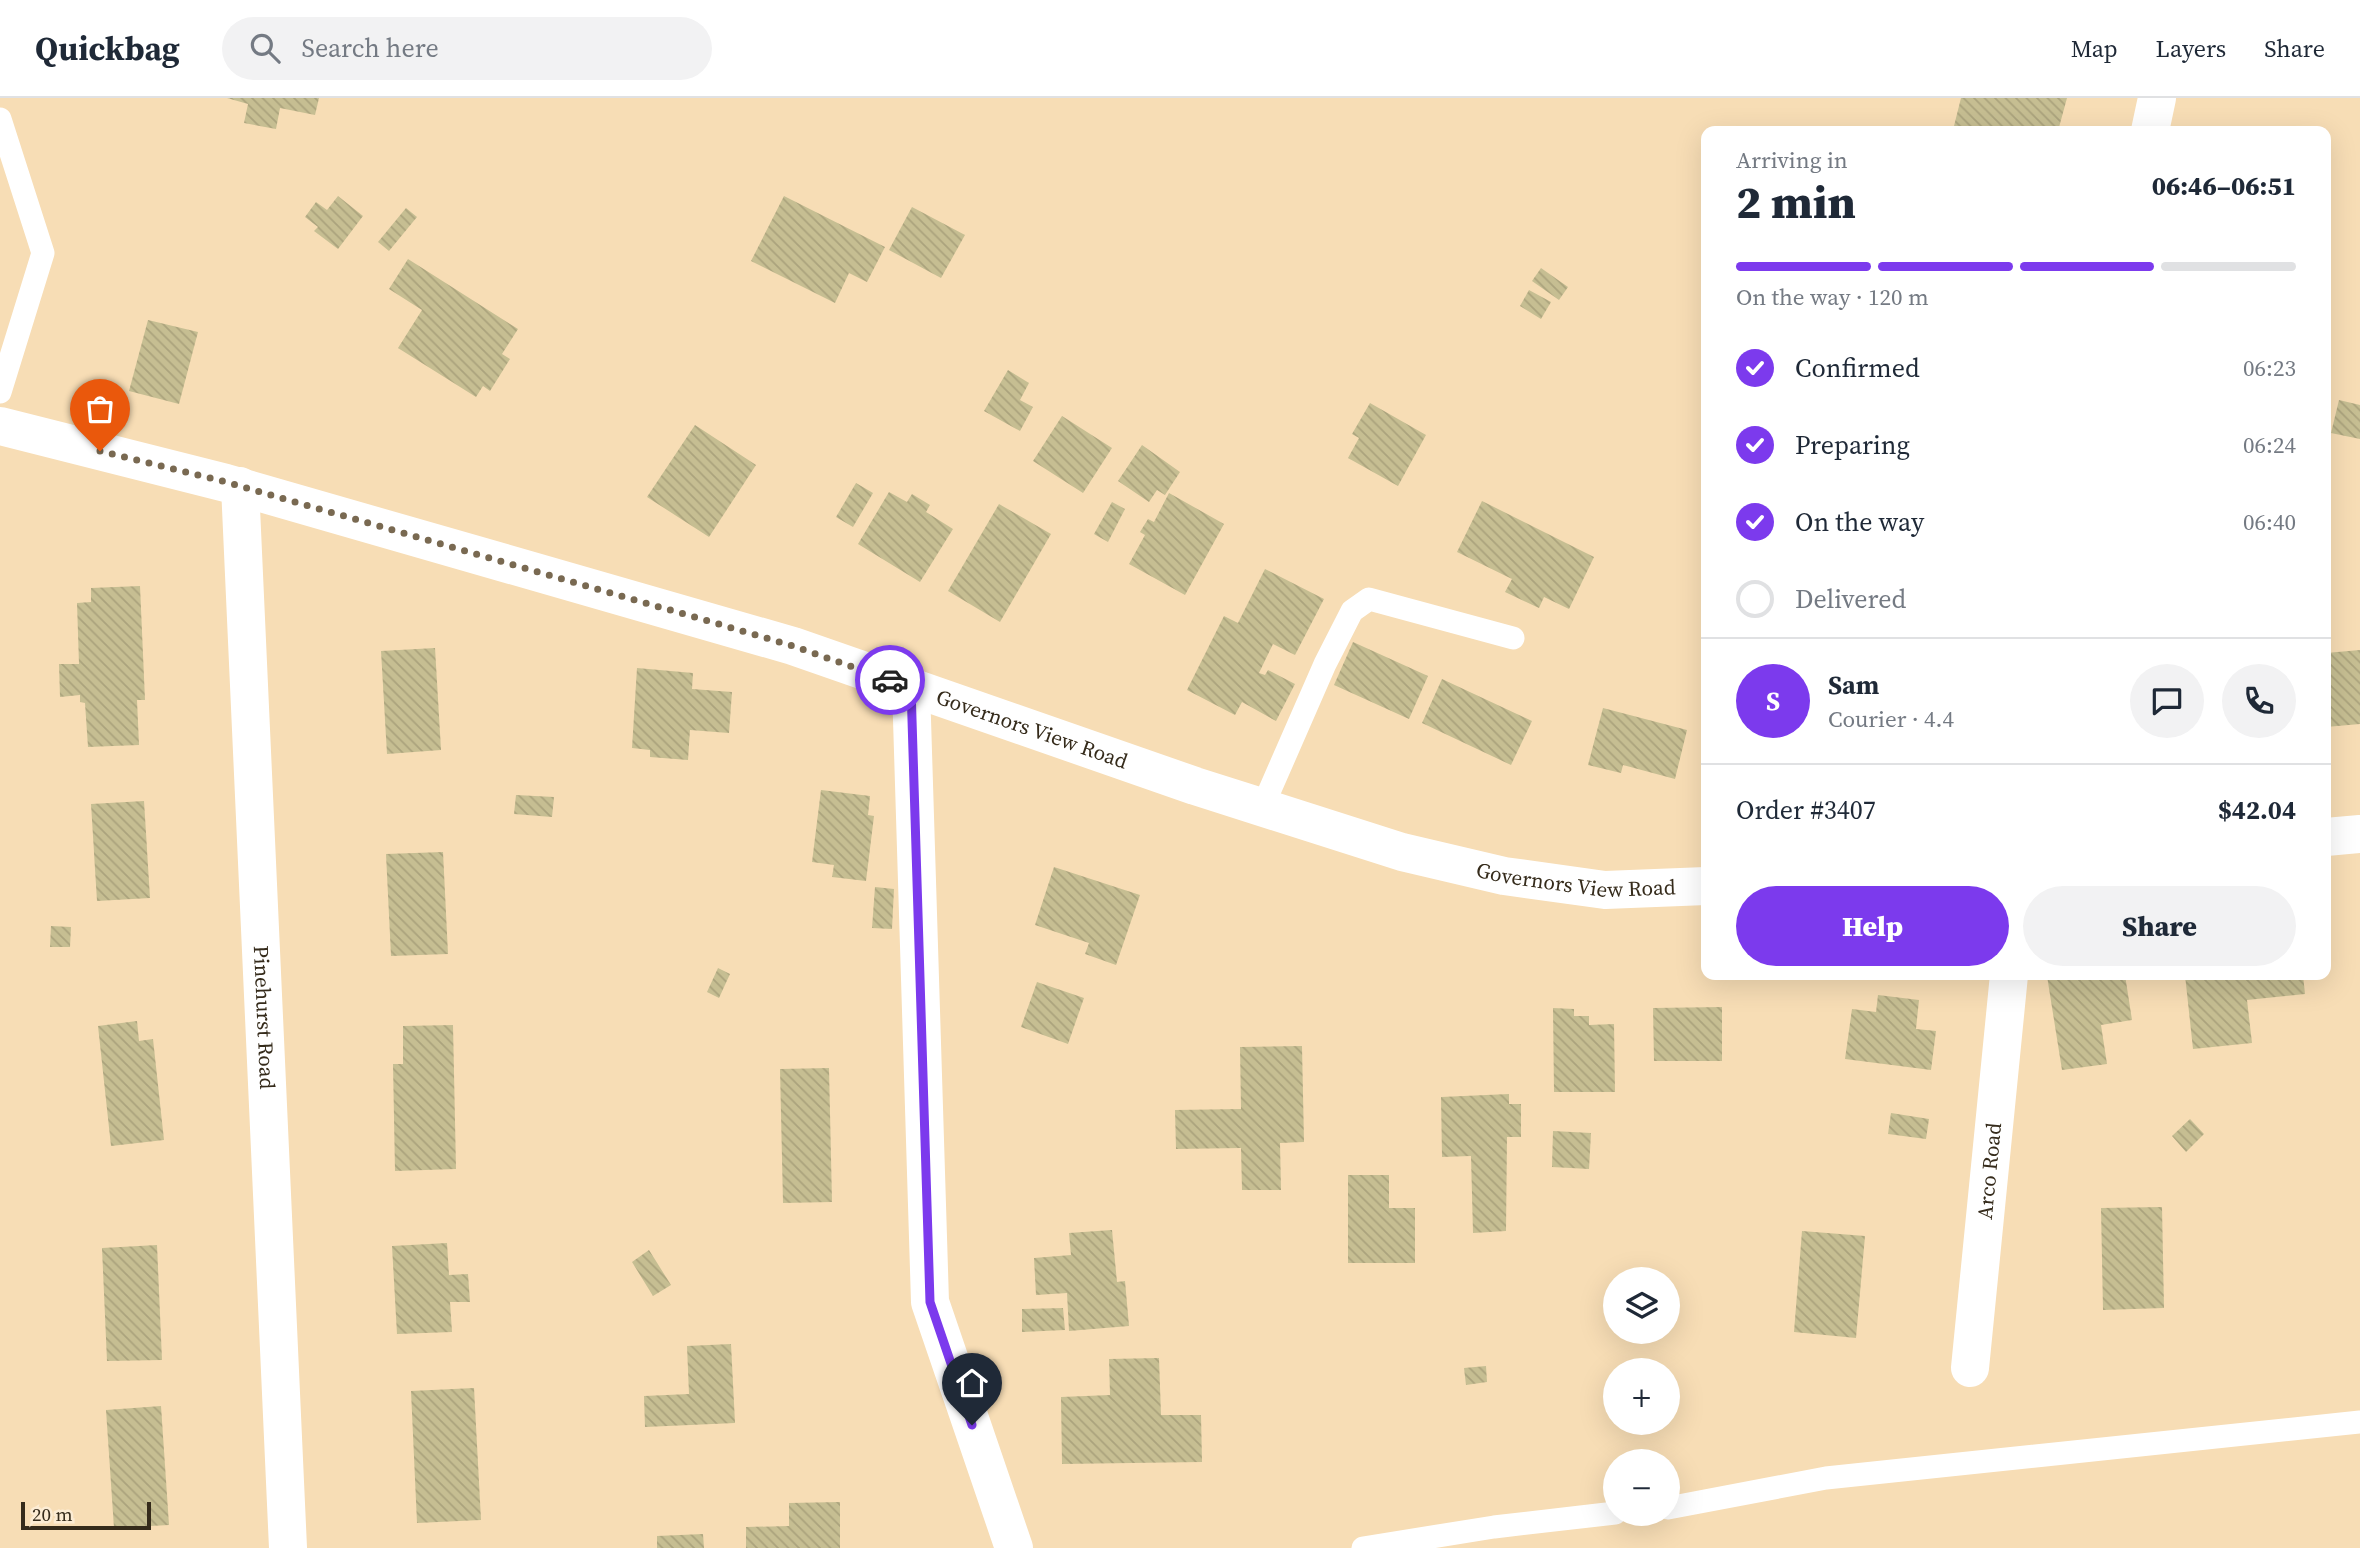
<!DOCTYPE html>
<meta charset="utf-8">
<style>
:root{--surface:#fff;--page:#f2f2f3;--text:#1f2937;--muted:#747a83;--line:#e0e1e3;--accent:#7c3aed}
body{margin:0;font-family:"Source Serif 4",serif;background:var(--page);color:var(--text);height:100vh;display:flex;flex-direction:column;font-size:26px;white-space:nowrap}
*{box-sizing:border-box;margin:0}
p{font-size:23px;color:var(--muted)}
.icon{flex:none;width:38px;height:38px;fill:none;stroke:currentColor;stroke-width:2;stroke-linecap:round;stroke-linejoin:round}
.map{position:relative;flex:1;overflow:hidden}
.sheet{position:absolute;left:1701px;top:28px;width:630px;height:854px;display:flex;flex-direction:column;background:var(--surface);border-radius:14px;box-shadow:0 7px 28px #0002}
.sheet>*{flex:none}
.tools{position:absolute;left:1603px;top:1169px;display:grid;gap:14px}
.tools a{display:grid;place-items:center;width:77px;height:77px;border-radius:50%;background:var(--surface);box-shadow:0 7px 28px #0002;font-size:35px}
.scale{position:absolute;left:21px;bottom:18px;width:130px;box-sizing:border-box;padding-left:7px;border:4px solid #352b1b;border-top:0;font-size:19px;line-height:24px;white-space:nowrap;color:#352b1b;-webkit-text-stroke:5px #fcecd4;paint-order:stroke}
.pin{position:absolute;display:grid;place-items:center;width:60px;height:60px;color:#fff;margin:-72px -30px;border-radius:50% 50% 50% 0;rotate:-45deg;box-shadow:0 0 7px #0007}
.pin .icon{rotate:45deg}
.courier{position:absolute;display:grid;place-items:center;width:70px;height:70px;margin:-35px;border:5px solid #7c3aed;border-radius:50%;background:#fff;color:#222;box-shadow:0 2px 9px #0007}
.head em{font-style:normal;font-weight:800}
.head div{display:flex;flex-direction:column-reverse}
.head{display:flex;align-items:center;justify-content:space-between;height:119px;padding:0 35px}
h1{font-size:46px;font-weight:800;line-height:52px}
.bar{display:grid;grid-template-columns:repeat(4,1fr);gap:10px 7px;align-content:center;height:84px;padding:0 35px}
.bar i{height:9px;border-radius:5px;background:var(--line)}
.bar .current{background:var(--accent)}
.bar p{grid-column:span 4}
.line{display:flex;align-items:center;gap:18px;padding:0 35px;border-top:2px solid var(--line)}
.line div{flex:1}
.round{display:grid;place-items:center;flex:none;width:74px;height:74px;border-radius:37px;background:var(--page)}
ol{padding:0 35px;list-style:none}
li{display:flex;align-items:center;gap:21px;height:77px}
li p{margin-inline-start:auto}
li .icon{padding:7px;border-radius:50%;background:var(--accent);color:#fff;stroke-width:4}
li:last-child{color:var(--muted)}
li i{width:38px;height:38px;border:4px solid var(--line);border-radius:50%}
.action{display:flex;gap:14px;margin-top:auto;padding:14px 35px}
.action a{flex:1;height:80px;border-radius:42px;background:var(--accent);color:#fff;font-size:28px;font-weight:800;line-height:80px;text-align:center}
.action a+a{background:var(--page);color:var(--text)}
header{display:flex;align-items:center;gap:42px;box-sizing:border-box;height:98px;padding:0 35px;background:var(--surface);border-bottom:2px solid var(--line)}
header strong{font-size:33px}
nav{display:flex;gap:38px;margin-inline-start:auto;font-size:24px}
.search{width:490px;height:63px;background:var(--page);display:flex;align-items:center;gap:18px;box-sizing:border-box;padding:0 24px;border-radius:38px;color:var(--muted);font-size:26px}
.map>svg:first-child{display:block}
</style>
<header>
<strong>Quickbag</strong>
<div class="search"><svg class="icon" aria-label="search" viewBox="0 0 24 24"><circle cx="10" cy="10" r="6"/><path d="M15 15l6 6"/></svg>Search here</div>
<nav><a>Map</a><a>Layers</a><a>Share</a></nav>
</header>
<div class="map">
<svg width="2360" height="1450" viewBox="0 0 2360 1450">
<defs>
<pattern id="building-back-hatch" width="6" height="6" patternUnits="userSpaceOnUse" patternTransform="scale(1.75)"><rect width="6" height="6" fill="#c6be92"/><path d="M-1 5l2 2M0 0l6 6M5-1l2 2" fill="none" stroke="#aba37d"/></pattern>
</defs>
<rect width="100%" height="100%" fill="#f7ddb5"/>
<g fill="url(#building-back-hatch)">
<polygon points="227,0 319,0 315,17 280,10 276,31 244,25 248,6"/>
<polygon points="1961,0 2067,0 2058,33 2042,31 2041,33 1973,33 1954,28"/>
<polygon points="338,98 363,118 338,151 314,133 318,129 305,119 316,104 327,112"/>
<polygon points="784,98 885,149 867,184 849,175 835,205 751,163"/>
<polygon points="912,109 965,137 941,180 889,152"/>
<polygon points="406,110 417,119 389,153 378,144"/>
<polygon points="408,161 518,231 502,256 510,261 490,293 483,288 476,299 398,250 422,212 389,191"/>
<polygon points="1541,170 1568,189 1559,202 1532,183"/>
<polygon points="1529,192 1551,204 1541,221 1520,208"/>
<polygon points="148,222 198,234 179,306 129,293"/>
<polygon points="1008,272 1029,285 1020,302 1033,309 1020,333 984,313"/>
<polygon points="2339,302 2360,307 2360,341 2331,335"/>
<polygon points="1370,305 1426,337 1398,388 1348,360 1359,340 1352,336"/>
<polygon points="1062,318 1112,350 1083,395 1033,363"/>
<polygon points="695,327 756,367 709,439 647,399"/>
<polygon points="1142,347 1180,374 1165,397 1157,392 1149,404 1118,383"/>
<polygon points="856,385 873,395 853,429 836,419"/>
<polygon points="889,394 907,404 912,396 930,407 926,414 953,431 920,484 858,446"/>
<polygon points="1169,395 1224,426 1185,497 1129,466 1145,437 1140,434 1148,421 1154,424"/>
<polygon points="1482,403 1594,459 1569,511 1544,499 1539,510 1505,494 1512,481 1457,454"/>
<polygon points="1112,404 1125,411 1108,444 1094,436"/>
<polygon points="999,406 1051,436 1000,524 948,493"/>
<polygon points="1265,471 1324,501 1295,557 1273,546 1259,575 1265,577 1268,572 1295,586 1276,623 1242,604 1235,617 1187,592 1224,518 1238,525"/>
<polygon points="140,488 145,602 137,602 139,647 88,649 85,605 80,604 80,597 60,599 59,566 79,566 77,505 91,504 91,490"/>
<polygon points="1353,544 1428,578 1409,621 1334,587"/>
<polygon points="435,550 441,652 387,656 381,553"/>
<polygon points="2360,552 2360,626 2326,629 2326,555"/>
<polygon points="637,570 693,575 692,591 732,594 729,635 690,632 688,662 650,659 650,652 632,650"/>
<polygon points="1442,581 1532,623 1511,667 1422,625"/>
<polygon points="1603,610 1687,632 1675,681 1623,667 1621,675 1588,667"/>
<polygon points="821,692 870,698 868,717 874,718 866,783 832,779 834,767 812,764"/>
<polygon points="516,697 554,699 552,719 514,716"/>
<polygon points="144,703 150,800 97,803 91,706"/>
<polygon points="443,754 448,856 391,858 386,756"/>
<polygon points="1054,769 1140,797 1116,867 1085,856 1089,845 1035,827"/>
<polygon points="875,789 894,791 892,831 872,830"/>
<polygon points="51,828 71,829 70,849 50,849"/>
<polygon points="718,870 730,876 719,900 707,894"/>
<polygon points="2057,877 2125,877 2132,922 2101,927 2107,966 2062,972 2047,878"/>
<polygon points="2185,877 2303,877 2305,896 2247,902 2252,945 2193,951"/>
<polygon points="1037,884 1084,900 1068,946 1021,929"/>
<polygon points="1878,897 1919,902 1916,931 1936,933 1931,972 1845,961 1852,911 1876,914"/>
<polygon points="1722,909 1722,963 1654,963 1653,910"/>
<polygon points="1553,910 1574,911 1574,918 1589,918 1589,927 1614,926 1615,994 1554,994"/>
<polygon points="137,923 139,943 153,941 164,1042 111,1048 98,928"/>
<polygon points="453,927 456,1071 395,1073 393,966 403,966 403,928"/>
<polygon points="1302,948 1304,1044 1280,1045 1281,1092 1242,1092 1241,1050 1176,1051 1175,1012 1241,1011 1240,949"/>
<polygon points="829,970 832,1104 783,1105 780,971"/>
<polygon points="1509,996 1509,1006 1521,1006 1521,1039 1507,1039 1506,1133 1473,1135 1471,1058 1442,1059 1441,999"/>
<polygon points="1891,1015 1929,1021 1926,1041 1888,1036"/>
<polygon points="2190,1021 2204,1036 2186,1054 2172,1038"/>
<polygon points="1553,1033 1591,1035 1589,1071 1552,1069"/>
<polygon points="1348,1077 1389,1077 1389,1110 1415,1110 1415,1165 1348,1165"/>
<polygon points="2162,1109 2164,1210 2103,1212 2101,1110"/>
<polygon points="1112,1132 1117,1184 1125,1183 1129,1228 1069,1233 1067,1195 1036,1197 1034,1160 1071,1157 1069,1135"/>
<polygon points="1802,1133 1865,1138 1856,1240 1794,1234"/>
<polygon points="447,1145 449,1177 468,1176 470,1204 450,1204 452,1234 397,1236 392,1148"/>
<polygon points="157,1147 162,1262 107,1263 102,1150"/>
<polygon points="649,1152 671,1187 653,1198 632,1164"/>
<polygon points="1063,1210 1065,1232 1022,1234 1022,1211"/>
<polygon points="731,1246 735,1325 645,1329 644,1298 689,1296 687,1248"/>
<polygon points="1159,1260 1161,1317 1201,1317 1202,1364 1062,1366 1061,1299 1110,1297 1109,1261"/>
<polygon points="1486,1268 1487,1284 1466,1287 1464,1270"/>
<polygon points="474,1290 481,1422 417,1425 411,1293"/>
<polygon points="161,1308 169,1427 114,1430 106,1312"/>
<polygon points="840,1404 840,1450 746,1450 746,1429 789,1428 789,1405"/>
<polygon points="703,1436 704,1450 657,1450 657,1438"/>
</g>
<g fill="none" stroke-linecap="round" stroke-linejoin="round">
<g stroke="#fff" stroke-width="23">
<polyline points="0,21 43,155 0,294"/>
<polyline points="1262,710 1325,566 1352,513 1369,501 1513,540"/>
<polyline points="1668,1410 1826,1380 2360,1324"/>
<polyline points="1363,1450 1494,1429 1615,1415"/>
</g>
<g stroke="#fff" stroke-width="38">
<polyline points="2150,33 2157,0"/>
<path id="s1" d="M 240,388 L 288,1450"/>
<polyline points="911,589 930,1204 1014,1450"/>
<path id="s2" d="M 1970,1270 L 2009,877"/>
</g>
<g stroke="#fff" stroke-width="38">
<path id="s3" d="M 0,328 L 226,385 L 793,548 L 1195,688 L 1402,754 L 1504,778 L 1605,792 L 1706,788"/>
<polyline points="2326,739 2360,736"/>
</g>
</g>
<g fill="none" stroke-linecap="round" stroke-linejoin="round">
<polyline stroke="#796951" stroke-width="7" stroke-dasharray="0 12.6" points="100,353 226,384 715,525 793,548 890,582"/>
<polyline stroke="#7c3aed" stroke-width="9" points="890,582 911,589 930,1204 972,1327"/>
</g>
<g text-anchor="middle" stroke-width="5" stroke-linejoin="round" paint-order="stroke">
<g font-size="21" fill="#352b1b" stroke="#fcecd4">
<text dy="7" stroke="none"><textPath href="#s3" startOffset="1076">Governors View Road</textPath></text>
<text dy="7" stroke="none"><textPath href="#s3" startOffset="1643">Governors View Road</textPath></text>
<text dy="7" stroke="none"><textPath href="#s1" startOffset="532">Pinehurst Road</textPath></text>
<text dy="7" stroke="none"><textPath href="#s2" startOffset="198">Arco Road</textPath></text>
</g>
</g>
</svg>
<div class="tools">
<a><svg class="icon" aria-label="layers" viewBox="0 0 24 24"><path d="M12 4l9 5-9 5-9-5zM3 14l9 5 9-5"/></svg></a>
<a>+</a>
<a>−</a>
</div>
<div class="scale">20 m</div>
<div class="pin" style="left:100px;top:353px;background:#ea580c"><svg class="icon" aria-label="bag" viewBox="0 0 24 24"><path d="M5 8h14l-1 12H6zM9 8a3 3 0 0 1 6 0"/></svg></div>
<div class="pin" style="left:972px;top:1327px;background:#1f2937"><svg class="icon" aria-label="home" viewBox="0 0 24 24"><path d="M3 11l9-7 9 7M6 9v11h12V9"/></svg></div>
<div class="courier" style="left:890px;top:582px"><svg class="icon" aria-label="car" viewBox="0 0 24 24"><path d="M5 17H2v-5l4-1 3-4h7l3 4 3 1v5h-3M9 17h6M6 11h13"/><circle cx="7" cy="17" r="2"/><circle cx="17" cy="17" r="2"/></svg></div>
<section class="sheet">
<div class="head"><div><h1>2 min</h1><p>Arriving in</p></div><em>06:46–06:51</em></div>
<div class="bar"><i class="current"></i><i class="current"></i><i class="current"></i><i></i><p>On the way · 120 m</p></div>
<ol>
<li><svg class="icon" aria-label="check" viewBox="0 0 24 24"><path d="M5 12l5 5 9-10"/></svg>Confirmed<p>06:23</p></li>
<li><svg class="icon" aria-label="check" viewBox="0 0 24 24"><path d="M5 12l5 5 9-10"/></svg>Preparing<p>06:24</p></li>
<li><svg class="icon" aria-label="check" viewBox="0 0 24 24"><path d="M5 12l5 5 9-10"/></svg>On the way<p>06:40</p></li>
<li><i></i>Delivered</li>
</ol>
<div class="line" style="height:126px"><b class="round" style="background:var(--accent);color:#fff">S</b><div><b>Sam</b><p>Courier · 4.4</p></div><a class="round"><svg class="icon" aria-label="chat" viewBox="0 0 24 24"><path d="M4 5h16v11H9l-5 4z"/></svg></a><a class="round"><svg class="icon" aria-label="phone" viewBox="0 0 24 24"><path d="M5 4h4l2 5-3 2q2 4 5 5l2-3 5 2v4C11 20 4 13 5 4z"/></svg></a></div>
<div class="line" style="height:91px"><div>Order #3407</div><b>$42.04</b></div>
<div class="action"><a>Help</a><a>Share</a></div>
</section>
</div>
